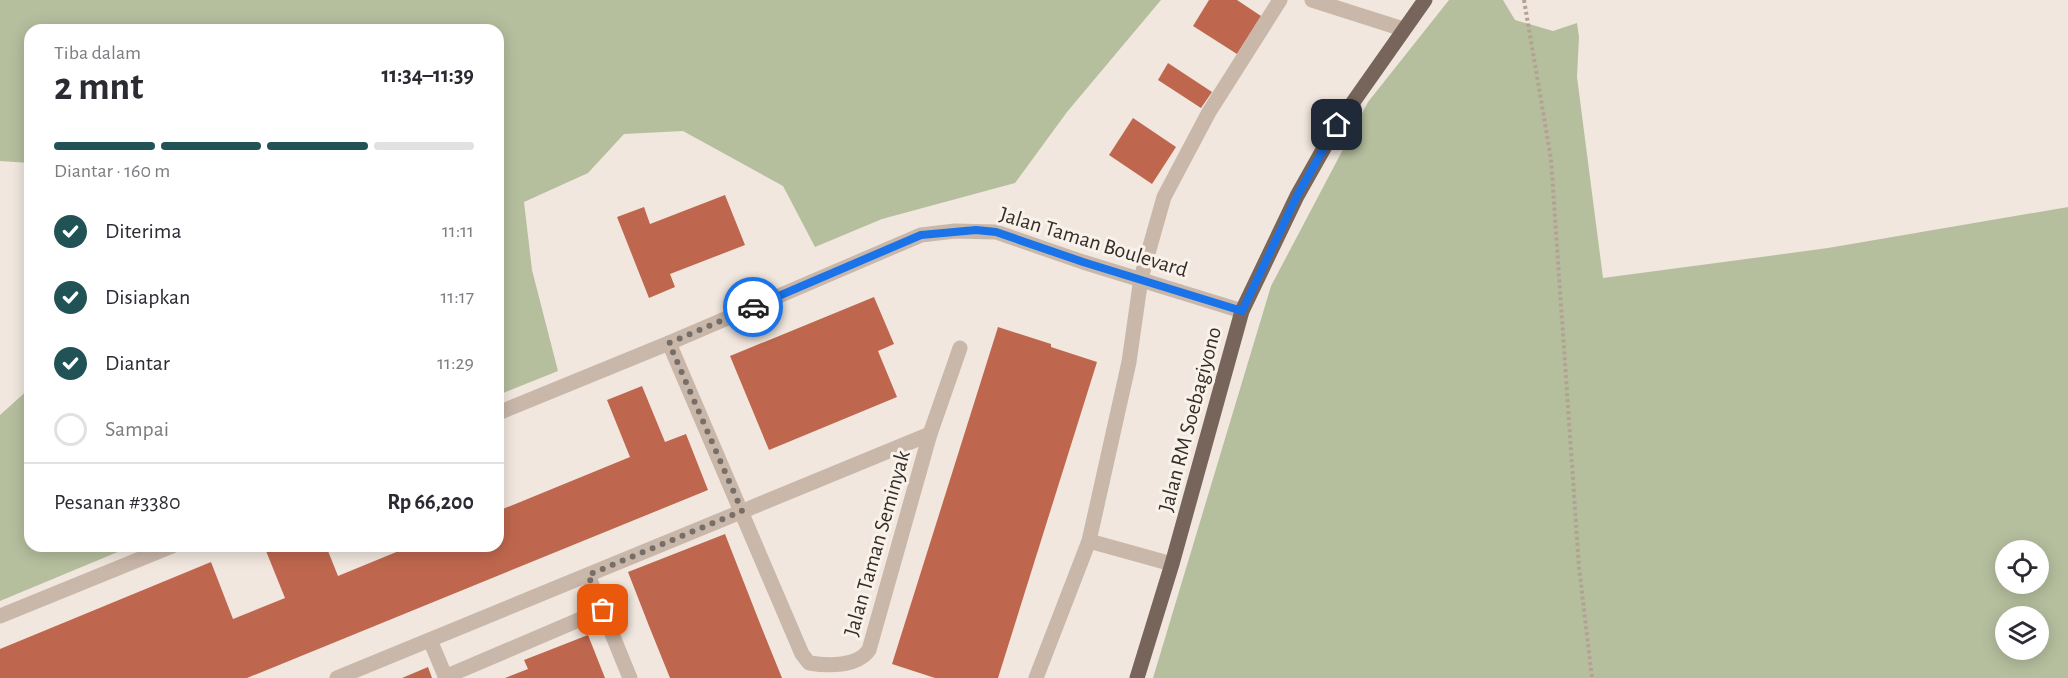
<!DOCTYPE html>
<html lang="id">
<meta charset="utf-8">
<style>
:root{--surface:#fff;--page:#f7f7f7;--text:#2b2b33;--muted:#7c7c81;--line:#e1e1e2;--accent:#215356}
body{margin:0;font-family:"Alegreya Sans",sans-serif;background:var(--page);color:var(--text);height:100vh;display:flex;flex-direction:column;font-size:22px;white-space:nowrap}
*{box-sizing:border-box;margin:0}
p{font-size:20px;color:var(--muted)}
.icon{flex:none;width:33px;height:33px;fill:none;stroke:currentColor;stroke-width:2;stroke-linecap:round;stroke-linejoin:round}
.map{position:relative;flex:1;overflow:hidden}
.panel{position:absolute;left:24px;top:24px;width:480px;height:528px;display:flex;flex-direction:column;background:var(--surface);border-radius:18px;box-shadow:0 3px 15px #0003}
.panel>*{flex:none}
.controls{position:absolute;left:1995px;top:540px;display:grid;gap:12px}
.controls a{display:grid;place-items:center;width:54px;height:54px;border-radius:50%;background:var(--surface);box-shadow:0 3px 15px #0003;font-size:30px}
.pin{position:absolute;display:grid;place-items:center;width:51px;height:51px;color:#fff;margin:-26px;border-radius:12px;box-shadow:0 3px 9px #0006}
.courier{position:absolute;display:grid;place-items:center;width:60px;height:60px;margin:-30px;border:4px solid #1a73e8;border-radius:50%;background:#fff;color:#222;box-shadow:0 2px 8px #0007}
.overview em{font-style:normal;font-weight:700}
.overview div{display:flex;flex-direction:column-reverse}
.overview{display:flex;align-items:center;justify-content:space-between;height:102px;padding:0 30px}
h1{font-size:39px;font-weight:700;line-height:45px}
.bar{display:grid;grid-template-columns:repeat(4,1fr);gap:9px 6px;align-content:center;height:72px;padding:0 30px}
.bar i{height:8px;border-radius:4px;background:var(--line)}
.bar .selected{background:var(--accent)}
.bar p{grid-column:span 4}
.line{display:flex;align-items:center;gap:15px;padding:0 30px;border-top:2px solid var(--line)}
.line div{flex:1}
ol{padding:0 30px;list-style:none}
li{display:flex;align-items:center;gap:18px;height:66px}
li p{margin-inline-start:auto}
li .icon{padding:6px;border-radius:50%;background:var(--accent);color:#fff;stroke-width:4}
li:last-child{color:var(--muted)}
li i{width:33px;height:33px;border:3px solid var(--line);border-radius:50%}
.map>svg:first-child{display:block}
</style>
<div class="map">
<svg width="2068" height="678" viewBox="0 0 2068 678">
<rect width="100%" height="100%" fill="#f1e7de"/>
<g fill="#b5bf9e" fill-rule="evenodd">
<polygon points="0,0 1161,0 1067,112 1015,183 882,219 815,247 783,186 683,131 624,134 588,173 524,202 532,270 558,371 498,395 498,30 30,30 30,163 0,161"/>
<path d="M 1449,0 L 1503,0 L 1515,20 L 1553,31 L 1577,23 L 1579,37 L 1577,77 L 1603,278 L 1828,248 L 2068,207 L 2068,678 L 1153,678 L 1271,286 L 1368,102 ZM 2038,550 L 2038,584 L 2006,584 L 2006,550 ZM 2038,616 L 2038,650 L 2006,650 L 2006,616 Z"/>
<polygon points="30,388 30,546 132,546 0,601 0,415"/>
</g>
<g fill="#bf674e">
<polygon points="1209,0 1237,0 1261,16 1237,54 1193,26"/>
<polygon points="1168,63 1212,92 1201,108 1158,80"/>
<polygon points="1133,118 1176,147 1152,184 1109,155"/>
<polygon points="725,195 745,245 670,274 675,287 649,298 617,217 644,207 650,224"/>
<polygon points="874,297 894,344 878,351 897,397 769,450 730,356"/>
<polygon points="998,327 1051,344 1051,347 1097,362 998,678 935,678 892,664"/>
<polygon points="642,386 665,442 686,434 708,490 247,678 0,678 0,649 211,562 233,619 285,598 264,546 326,546 338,576 411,546 498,546 498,511 630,457 607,400"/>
<polygon points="725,534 759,621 782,678 670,678 649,626 628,572"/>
<polygon points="588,635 605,678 505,678 528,669 524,660"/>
<polygon points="428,667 432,678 402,678"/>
</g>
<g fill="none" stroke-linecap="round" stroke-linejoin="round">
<polyline stroke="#b4a194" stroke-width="4" stroke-dasharray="3 3" stroke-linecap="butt" points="1524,0 1551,159 1579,567 1592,678"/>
<g stroke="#c9b7aa" stroke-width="15">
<polyline points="1312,0 1403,29"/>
<path d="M 669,343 L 802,654 L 809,663 C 828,666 857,667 869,650 L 930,434 L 960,348"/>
<polyline points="498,413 669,343 921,235 955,231 996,232 1083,262 1242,311"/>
<polyline points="1089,541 1172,564"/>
<polyline points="588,575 630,678"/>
<polyline points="0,616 172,546"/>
<polyline points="430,640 446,678"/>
<polyline points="445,677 602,610"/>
<polyline points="337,678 930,434"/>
<polyline points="1036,678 1089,541 1129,362 1141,278 1164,197 1209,112 1280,0"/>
</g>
<polyline stroke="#77645b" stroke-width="15" points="1137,678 1172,564 1242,311 1297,196 1337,125 1425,0"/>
</g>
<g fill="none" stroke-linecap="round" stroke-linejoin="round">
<polyline stroke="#776e68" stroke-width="6" stroke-dasharray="0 10.8" points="603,610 588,575 742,511 669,343 753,307"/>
<polyline stroke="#1a73e8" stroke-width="8" points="753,307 921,235 976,230 996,232 1083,262 1242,311 1297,196 1337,125"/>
</g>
<g text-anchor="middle" stroke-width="6" stroke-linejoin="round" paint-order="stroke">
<g font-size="22" fill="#362d29" stroke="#f9f2ea">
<text transform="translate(1094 241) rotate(17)" y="8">Jalan Taman Boulevard</text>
<text transform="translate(1189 419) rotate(-75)" y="8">Jalan RM Soebagiyono</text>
<text transform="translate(876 543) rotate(-74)" y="8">Jalan Taman Seminyak</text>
</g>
</g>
</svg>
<div class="controls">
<a><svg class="icon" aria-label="locate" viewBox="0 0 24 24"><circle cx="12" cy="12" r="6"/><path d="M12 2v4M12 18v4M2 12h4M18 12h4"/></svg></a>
<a><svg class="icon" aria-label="layers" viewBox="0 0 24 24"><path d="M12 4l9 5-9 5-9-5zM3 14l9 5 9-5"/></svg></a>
</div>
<div class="pin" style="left:603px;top:610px;background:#ea580c"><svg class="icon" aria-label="bag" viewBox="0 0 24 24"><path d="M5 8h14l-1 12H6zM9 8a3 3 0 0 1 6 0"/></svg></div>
<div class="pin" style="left:1337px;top:125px;background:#1f2937"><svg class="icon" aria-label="home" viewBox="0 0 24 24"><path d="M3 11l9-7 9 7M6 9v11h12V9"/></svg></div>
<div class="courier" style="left:753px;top:307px"><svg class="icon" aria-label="car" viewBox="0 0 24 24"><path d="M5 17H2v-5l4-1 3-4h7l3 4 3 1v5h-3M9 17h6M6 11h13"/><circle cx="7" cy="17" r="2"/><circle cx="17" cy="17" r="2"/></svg></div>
<section class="panel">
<div class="overview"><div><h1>2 mnt</h1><p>Tiba dalam</p></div><em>11:34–11:39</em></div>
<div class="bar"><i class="selected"></i><i class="selected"></i><i class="selected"></i><i></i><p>Diantar · 160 m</p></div>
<ol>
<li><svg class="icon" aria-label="check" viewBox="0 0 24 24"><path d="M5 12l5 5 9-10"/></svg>Diterima<p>11:11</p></li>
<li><svg class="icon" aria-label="check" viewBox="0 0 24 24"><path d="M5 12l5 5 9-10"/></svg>Disiapkan<p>11:17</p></li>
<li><svg class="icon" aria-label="check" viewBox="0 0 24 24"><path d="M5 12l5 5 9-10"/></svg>Diantar<p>11:29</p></li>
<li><i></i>Sampai</li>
</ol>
<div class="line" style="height:78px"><div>Pesanan #3380</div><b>Rp 66,200</b></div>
</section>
</div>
